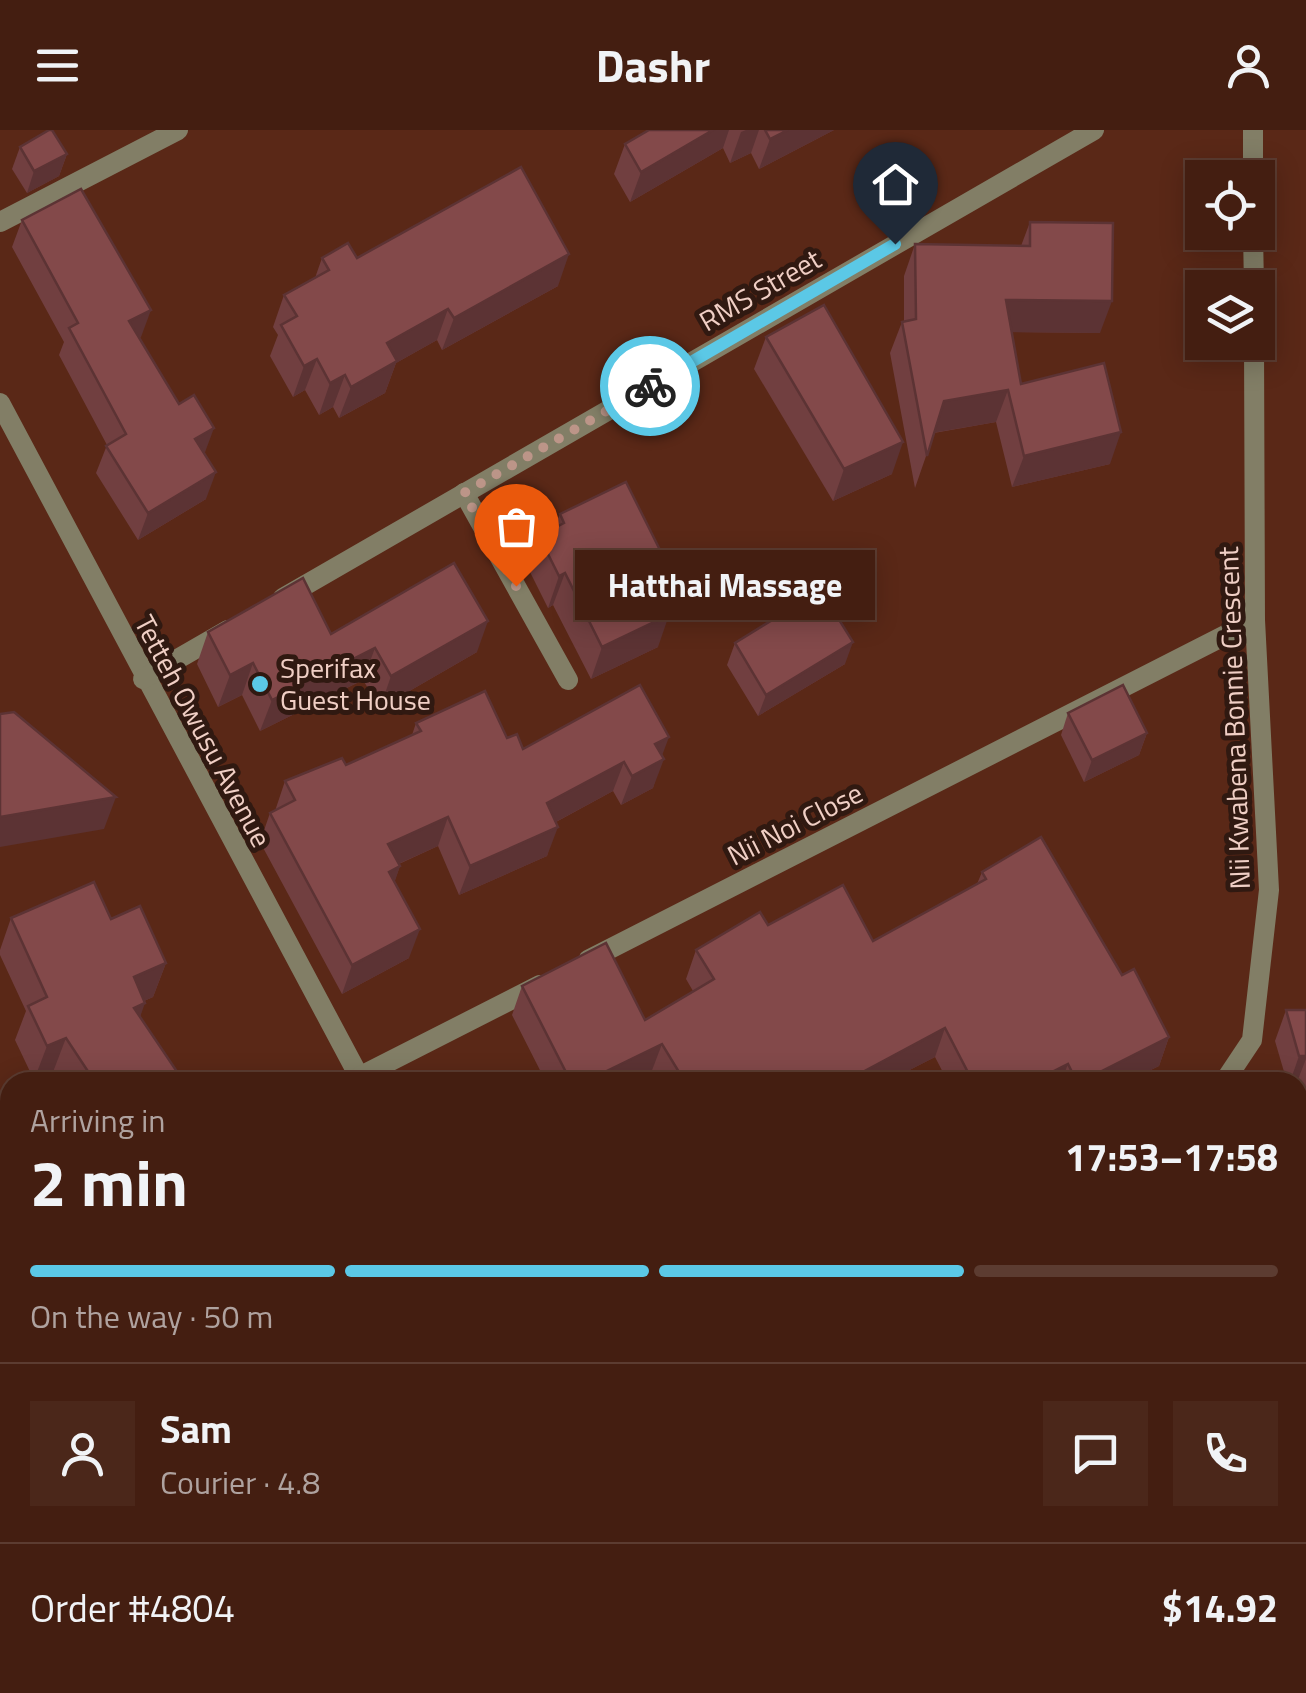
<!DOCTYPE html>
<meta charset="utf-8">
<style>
:root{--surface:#441e11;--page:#4b271a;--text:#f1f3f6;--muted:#afa29f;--line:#5c3c31;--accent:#5bc8e6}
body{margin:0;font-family:"Titillium Web",sans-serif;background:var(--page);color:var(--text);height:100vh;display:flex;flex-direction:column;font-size:38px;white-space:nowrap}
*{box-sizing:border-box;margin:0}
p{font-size:32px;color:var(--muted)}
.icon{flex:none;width:55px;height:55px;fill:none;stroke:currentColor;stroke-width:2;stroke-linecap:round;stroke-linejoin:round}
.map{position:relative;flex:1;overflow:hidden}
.sheet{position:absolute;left:0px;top:942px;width:1308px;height:622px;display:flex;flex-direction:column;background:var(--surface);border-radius:30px 30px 0 0;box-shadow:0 5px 25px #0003,0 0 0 2px var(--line)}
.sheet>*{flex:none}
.tools{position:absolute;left:1185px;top:30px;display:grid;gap:20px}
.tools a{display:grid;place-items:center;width:90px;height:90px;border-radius:0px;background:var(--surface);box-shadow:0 5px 25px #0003,0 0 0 2px var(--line);font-size:50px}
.pin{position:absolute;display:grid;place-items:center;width:85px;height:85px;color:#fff;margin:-102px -42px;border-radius:50% 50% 50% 0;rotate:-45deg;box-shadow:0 0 10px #0007}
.pin .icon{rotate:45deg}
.courier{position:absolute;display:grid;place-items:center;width:100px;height:100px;margin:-50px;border:8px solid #5bc8e6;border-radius:50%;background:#fff;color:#222;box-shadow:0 2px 12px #0007}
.bubble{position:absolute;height:70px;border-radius:0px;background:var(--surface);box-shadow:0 5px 25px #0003,0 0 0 2px var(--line);font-size:32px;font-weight:700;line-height:70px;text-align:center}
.overview em{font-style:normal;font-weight:700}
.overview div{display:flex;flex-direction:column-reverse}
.overview{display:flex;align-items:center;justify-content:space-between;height:170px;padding:0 30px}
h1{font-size:65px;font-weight:700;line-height:75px}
.bar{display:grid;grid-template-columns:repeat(4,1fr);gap:15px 10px;align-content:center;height:120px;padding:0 30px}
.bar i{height:12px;border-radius:8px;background:var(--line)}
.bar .selected{background:var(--accent)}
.bar p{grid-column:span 4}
.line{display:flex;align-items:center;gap:25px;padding:0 30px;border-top:2px solid var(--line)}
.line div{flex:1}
.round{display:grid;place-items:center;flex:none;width:105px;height:105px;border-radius:0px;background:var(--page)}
header{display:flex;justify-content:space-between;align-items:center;height:130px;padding:0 30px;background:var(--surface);font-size:45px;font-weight:700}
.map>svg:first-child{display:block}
</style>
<header><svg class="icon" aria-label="menu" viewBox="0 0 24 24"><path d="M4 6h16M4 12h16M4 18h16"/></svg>Dashr<svg class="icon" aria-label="person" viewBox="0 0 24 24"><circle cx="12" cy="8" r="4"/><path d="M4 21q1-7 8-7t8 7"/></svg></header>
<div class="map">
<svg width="1306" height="1563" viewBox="0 0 1306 1563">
<rect width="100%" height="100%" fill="#5a2817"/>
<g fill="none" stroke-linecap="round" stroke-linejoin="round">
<polyline stroke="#827e66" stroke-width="20" points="464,363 568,550"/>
<g stroke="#827e66" stroke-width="20">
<polyline points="1253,48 1253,0"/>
<polyline points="0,92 178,0"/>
<polyline points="1253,102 1254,158"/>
<polyline points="0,273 362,952"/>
<polyline points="283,468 1094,0"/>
<polyline points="143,549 228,500"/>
<polyline points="588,830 1255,490"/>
<polyline points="359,947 540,855"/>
<polyline points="1224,952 1252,910 1269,760 1255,490 1254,212"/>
<polyline points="1298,1288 1306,1285"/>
<polyline points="0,1303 10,1321"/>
<polyline points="1298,1409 1306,1429"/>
<polyline points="1298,1544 1306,1540"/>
<polyline points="146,1563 164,1555"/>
<polyline points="1258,1563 1275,1555"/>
</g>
</g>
<g fill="#713f40">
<polygon points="649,0 834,0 759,39 751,23 730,33 723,18 630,72 614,44 625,14"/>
<polygon points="20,17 67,24 59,46 27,63 12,39"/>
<polygon points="22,90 141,207 139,208 205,324 206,369 138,410 96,343 107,315 59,225 64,212 12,117"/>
<polygon points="1030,92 1100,203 1012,202 1021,254 1110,334 1012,357 996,292 934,303 915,358 890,223 902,192 904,191 904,146 915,114 1021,116"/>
<polygon points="322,128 357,128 558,156 442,220 437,210 396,233 385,263 339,288 333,277 319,285 305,260 293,267 270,226 278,205 273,197 284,165 315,148"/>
<polygon points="766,207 892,344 833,371 754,239"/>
<polygon points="560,384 657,470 654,472 658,517 591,549 553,475 548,478 528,438 539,406 554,398"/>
<polygon points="779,462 845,534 758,586 727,535 735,513 775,489 771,484"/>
<polygon points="208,502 331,504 477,522 380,578 363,550 260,601 242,565 218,577 197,534"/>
<polygon points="1068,583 1147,603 1139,625 1084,652 1061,605"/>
<polygon points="416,593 507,608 523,619 662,625 653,658 621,675 613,661 556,692 547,726 459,765 438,716 399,734 400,736 394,752 409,828 342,864 260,712 270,683 275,681 285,651 346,635 412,605"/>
<polygon points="982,742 1122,845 1169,907 1159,936 1126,952 948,952 935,927 886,952 657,952 651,943 633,952 546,952 512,885 522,856 645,890 693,861 686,849 696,820 768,795 873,811 977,754"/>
<polygon points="11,788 111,789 166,833 153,867 144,871 140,887 184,952 60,952 53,942 34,950 15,910 26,881 0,825 0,820"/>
<polygon points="1286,880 1306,880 1306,1122 1298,1123 1298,1026 1302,1026 1298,978 1298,952 1287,952 1275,911"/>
<polygon points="10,1082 10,1207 0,1212 0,1087"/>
<polygon points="1306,1305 1306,1399 1298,1396 1298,1308"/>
<polygon points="881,1555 992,1555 995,1563 886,1563"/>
</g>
<g fill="#5c3334">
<polygon points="713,0 729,0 723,18 630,72 641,42"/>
<polygon points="746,0 759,0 751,23 730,33 741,2"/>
<polygon points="788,0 834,0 759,39 770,9"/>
<polygon points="67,24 59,46 27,63 34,41"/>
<polygon points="569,124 558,156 442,220 454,188"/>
<polygon points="1006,170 1112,171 1100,203 994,202"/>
<polygon points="448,179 437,210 396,233 385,263 339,288 351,257 387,213"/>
<polygon points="151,180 141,207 119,218 129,191"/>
<polygon points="317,229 305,260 293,267 304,236"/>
<polygon points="345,245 333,277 319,285 330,253"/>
<polygon points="1008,260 996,292 932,303 944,271"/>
<polygon points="214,298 204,325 195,309"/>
<polygon points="1121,302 1110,334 1012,357 1024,326"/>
<polygon points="903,312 892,344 833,371 844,339"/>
<polygon points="216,342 206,369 138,410 148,383"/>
<polygon points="669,438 657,470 624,486 635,455"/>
<polygon points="565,443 553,475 548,478 559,446"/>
<polygon points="669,485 658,517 591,549 602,517"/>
<polygon points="488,491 477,522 380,578 391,546"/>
<polygon points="853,512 845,534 758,586 766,565"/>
<polygon points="375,518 363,550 260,601 272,570"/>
<polygon points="253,533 242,565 218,577 230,545"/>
<polygon points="1147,603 1139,625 1084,652 1092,630"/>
<polygon points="669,607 660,631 664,629 653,658 621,675 632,646 655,614"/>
<polygon points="624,632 613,661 537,702 547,673"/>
<polygon points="116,667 104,699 0,717 0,687"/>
<polygon points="448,687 438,716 378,743 388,714"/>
<polygon points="558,697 547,726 459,765 470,736"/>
<polygon points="400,736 390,766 389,742"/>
<polygon points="420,799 409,828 342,864 352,835"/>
<polygon points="166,833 153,867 121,881 134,847"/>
<polygon points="145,873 133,907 134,878"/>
<polygon points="945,898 935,927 886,952 843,952"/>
<polygon points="1169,907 1159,936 1126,952 1080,952"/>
<polygon points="66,908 53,942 34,950 47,916"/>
<polygon points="662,914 651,943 633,952 584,952"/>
<polygon points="1299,926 1306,926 1306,929 1297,952 1290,952"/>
<polygon points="1068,934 1061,952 1032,952"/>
<polygon points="1298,1092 1306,1092 1306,1122 1298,1123"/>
<polygon points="10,1181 10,1207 0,1212 0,1199 5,1184"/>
</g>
<g fill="#83494a" stroke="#5c3334" stroke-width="2.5">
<polygon points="49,0 52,0 67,24 34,41 20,17"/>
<polygon points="649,0 713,0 641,42 625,14"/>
<polygon points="765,0 788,0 770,9"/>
<polygon points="521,37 569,124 454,188 448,179 387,213 397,231 351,257 345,245 330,253 317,229 304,236 281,195 297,186 284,165 329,140 322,128 348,113 357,128"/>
<polygon points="81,59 151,180 129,191 179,274 194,265 214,298 195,309 216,342 148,383 106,316 126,304 69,198 78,193 22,90"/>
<polygon points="1030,92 1113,93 1112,171 1006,170 1021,254 1104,233 1121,302 1024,326 1008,260 944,271 927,326 902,192 916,189 915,114 1030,116"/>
<polygon points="824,175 903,312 844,339 766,207"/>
<polygon points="626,352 669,438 635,455 669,485 602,517 565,443 559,446 539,406 564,393 560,384"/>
<polygon points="454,433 488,491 391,546 375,518 272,570 253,533 230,545 208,502 303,448 331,504"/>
<polygon points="810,443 853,512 766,565 735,513 790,479 779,462"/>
<polygon points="640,555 669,607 655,614 664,629 632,646 624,632 547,673 558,697 470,736 448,687 388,714 400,736 389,742 420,799 352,835 270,683 295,670 285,651 342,628 346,635 421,601 416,593 485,561 507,608 517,604 523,619"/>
<polygon points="1123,555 1147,603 1092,630 1068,583"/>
<polygon points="14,582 116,667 0,687 0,584"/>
<polygon points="1041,707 1122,845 1134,839 1169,907 1080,952 1077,952 1068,934 1032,952 973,952 945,898 844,952 685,952 662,914 584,952 571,952 522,856 606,813 645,890 714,849 696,820 760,782 768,795 843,755 873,811 986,749 982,742"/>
<polygon points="94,752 111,789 140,776 166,833 134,847 145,873 134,878 184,952 95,952 66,908 47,916 28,876 47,867 11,788"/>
<polygon points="1286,880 1306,880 1306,926 1299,926"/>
<polygon points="561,945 565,952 548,952"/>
<polygon points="1306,1025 1306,1092 1298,1092 1298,1026"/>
<polygon points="10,1082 10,1181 5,1184 0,1173 0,1087"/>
<polygon points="1306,1305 1306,1363 1298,1341 1298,1308"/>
<polygon points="338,1555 407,1555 411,1563 322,1563"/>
<polygon points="586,1555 629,1555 634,1563 572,1563"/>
<polygon points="902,1555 992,1555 995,1563 907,1563"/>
</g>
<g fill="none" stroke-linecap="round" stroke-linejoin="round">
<polyline stroke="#bc9588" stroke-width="10" stroke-dasharray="0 18" points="516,456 464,363 650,256"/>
<polyline stroke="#5bc8e6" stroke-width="12" points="650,256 895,114"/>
</g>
<circle fill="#5bc8e6" stroke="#301911" stroke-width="4" cx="260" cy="554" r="10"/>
<g text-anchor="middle" stroke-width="10" stroke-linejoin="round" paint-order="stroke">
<g font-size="28" fill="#f0cfc5" stroke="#301911">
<text transform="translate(760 160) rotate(-30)" y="10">RMS Street</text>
<text transform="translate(1234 588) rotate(-92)" y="10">Nii Kwabena Bonnie Crescent</text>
<text transform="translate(203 601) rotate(62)" y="10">Tetteh Owusu Avenue</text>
<text transform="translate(795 694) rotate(-27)" y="10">Nii Noi Close</text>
</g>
<g font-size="28" fill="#f0cfc5" stroke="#301911" text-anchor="start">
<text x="280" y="548">Sperifax<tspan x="280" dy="32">Guest House</tspan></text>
</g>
</g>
</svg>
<div class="tools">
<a><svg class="icon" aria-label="locate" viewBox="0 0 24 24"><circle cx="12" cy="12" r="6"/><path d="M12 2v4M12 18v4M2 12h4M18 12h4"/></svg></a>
<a><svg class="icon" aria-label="layers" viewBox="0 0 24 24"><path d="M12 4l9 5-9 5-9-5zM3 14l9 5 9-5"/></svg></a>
</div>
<div class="pin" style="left:516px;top:456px;background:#ea580c"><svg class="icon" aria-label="bag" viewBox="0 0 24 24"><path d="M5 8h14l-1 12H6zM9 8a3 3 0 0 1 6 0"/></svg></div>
<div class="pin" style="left:895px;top:114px;background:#1f2937"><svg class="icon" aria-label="home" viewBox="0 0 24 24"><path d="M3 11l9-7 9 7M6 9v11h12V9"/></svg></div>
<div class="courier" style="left:650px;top:256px"><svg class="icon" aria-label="bike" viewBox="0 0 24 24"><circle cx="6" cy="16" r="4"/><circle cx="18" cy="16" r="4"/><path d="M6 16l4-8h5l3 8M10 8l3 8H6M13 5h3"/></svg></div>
<div class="bubble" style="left:575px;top:420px;width:300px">Hatthai Massage</div>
<section class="sheet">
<div class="overview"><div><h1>2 min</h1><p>Arriving in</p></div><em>17:53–17:58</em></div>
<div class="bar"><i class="selected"></i><i class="selected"></i><i class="selected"></i><i></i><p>On the way · 50 m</p></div>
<div class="line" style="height:180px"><a class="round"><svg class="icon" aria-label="person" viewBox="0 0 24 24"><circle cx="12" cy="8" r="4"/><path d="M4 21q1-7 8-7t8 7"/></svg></a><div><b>Sam</b><p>Courier · 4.8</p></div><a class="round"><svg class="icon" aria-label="chat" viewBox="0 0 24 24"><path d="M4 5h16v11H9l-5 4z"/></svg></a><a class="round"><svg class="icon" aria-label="phone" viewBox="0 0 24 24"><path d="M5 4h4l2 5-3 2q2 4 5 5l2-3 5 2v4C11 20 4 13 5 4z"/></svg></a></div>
<div class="line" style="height:130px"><div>Order #4804</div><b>$14.92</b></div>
</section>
</div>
